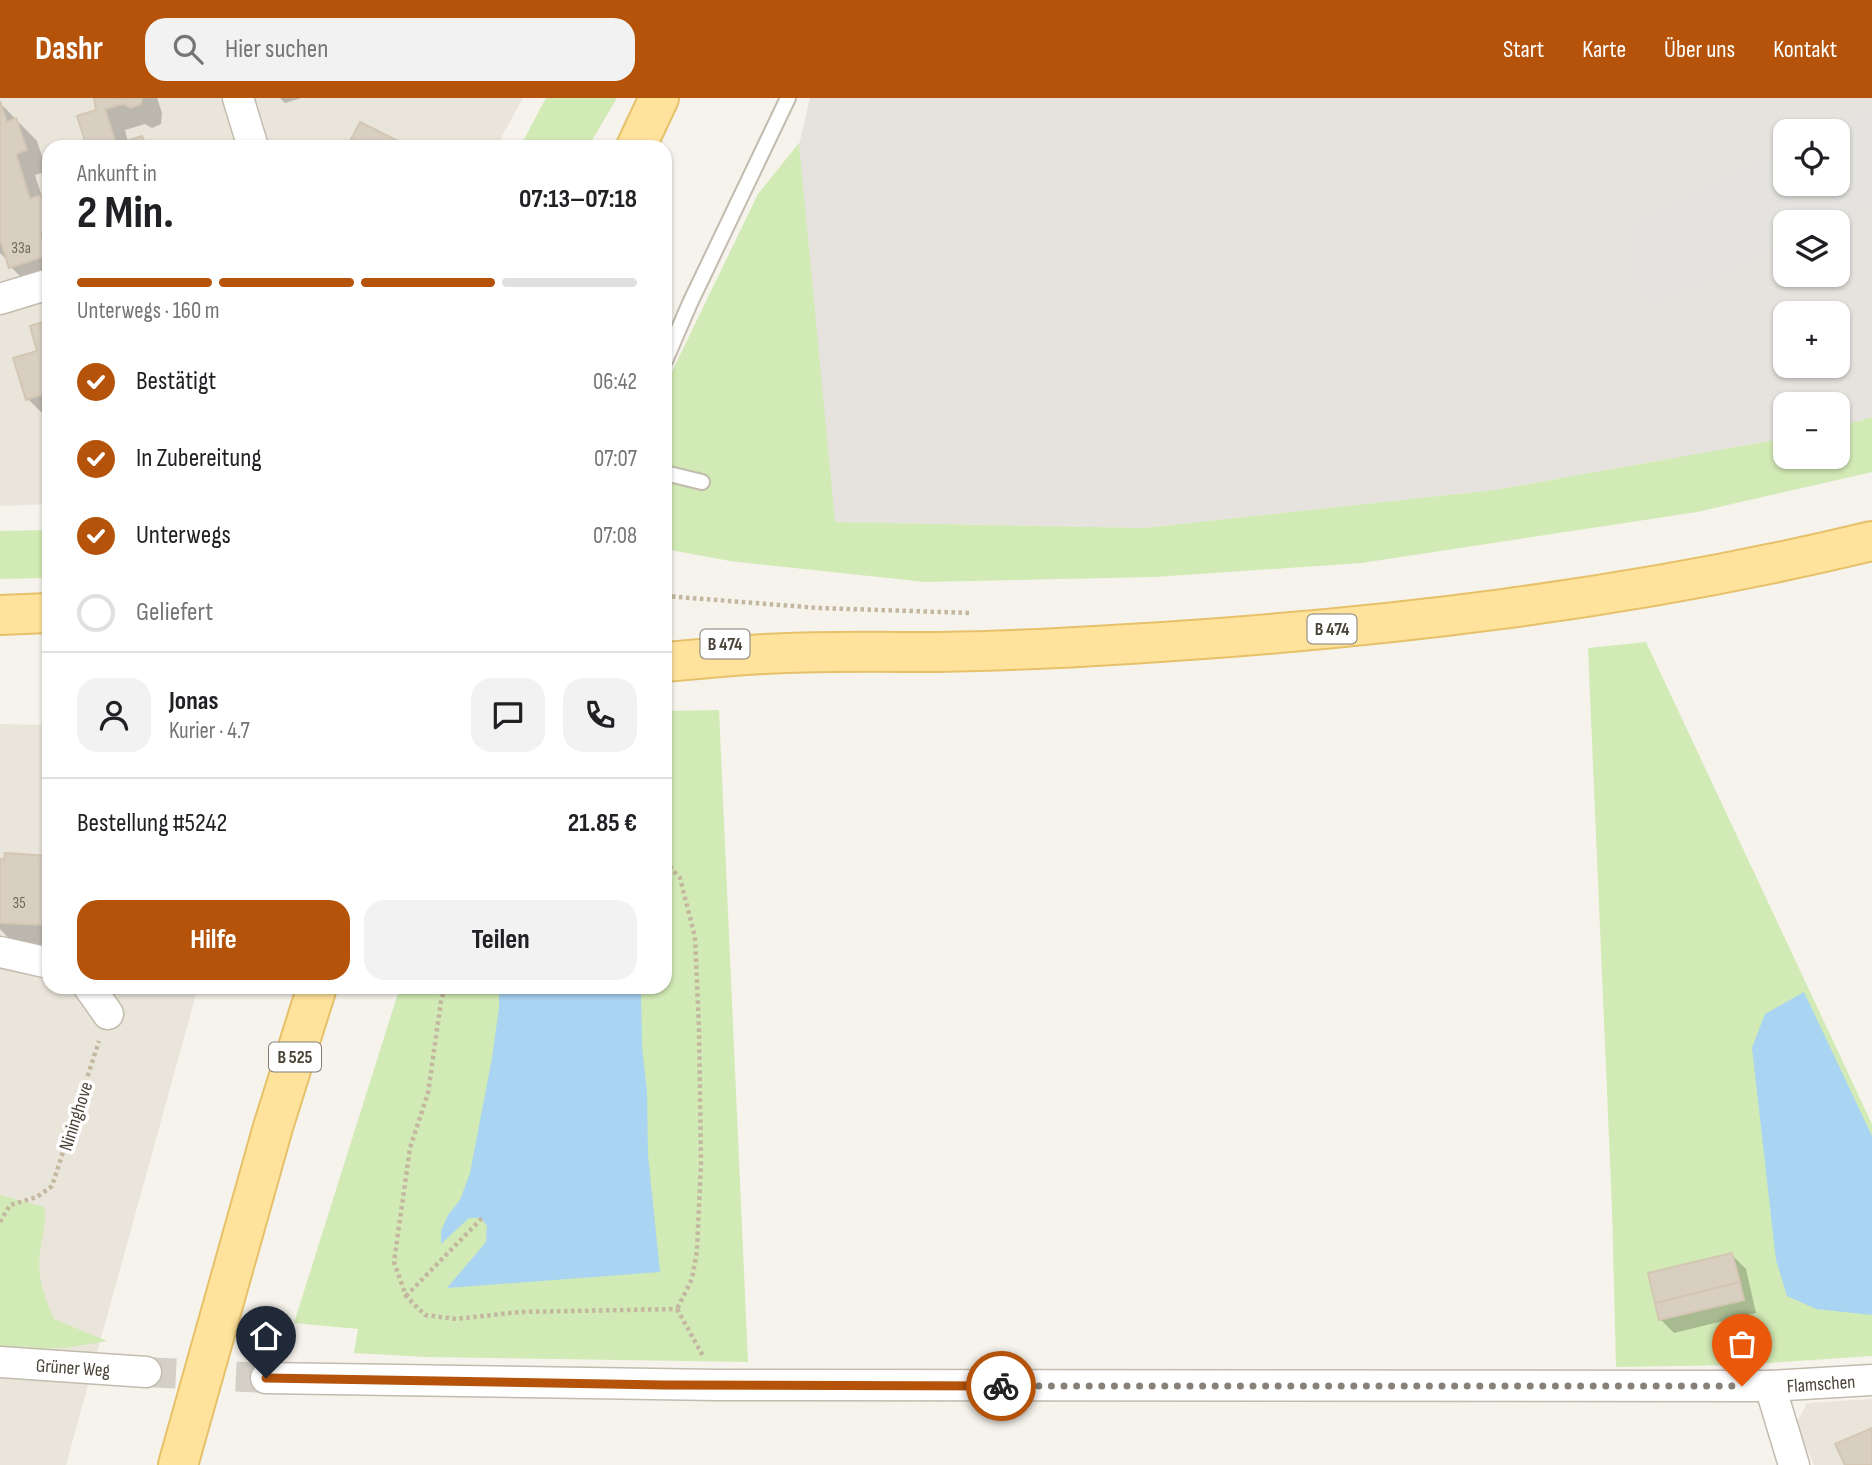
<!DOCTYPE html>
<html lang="de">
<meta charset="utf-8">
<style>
:root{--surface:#fff;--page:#f2f2f2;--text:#202124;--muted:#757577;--line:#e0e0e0;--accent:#b45309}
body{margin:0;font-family:"Sofia Sans Condensed",sans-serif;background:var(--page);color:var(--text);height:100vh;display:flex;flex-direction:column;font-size:26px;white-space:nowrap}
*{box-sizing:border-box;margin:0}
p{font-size:23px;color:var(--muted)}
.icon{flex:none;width:38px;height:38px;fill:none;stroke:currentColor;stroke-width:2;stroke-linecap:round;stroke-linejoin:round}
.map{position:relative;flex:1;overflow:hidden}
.details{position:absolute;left:42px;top:42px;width:630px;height:854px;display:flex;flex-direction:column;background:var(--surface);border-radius:21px;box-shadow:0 2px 5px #0004}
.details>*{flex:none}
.tools{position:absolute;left:1773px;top:21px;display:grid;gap:14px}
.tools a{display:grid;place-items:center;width:77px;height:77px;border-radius:14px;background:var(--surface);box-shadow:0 2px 5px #0004;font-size:35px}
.pin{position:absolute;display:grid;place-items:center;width:60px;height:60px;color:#fff;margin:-72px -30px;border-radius:50% 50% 50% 0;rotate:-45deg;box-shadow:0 0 7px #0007}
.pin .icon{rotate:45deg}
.courier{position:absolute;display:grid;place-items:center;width:70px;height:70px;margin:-35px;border:5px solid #b45309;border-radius:50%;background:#fff;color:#222;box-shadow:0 2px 9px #0007}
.summary em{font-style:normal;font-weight:700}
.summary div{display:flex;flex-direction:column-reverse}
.summary{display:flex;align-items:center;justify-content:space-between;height:119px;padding:0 35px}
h1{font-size:46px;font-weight:700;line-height:52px}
.bar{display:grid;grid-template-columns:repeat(4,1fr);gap:10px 7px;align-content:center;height:84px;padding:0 35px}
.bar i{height:9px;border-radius:5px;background:var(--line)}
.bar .active{background:var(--accent)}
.bar p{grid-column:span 4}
.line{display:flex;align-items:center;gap:18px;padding:0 35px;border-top:2px solid var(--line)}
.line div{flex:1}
.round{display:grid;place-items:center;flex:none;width:74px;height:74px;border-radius:21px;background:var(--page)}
ol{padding:0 35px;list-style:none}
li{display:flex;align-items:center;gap:21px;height:77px}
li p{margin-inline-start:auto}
li .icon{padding:7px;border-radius:50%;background:var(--accent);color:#fff;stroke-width:4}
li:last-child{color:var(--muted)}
li i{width:38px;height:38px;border:4px solid var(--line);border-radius:50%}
.button{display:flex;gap:14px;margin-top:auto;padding:14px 35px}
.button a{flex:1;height:80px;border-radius:21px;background:var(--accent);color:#fff;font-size:28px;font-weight:700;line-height:80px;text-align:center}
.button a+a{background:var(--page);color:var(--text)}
header{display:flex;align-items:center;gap:42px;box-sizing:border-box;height:98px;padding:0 35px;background:var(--accent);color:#fff}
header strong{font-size:33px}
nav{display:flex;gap:38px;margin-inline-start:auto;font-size:24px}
.search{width:490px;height:63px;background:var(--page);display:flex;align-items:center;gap:18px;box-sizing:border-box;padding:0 24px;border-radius:21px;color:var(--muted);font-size:26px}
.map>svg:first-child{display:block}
</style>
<header>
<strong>Dashr</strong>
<div class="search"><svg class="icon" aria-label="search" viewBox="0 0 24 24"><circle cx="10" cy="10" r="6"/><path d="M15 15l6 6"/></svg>Hier suchen</div>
<nav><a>Start</a><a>Karte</a><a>Über uns</a><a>Kontakt</a></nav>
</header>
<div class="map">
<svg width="1872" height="1367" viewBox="0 0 1872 1367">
<rect width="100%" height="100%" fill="#f6f3ec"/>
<g fill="#eae5da">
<polygon points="0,0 523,0 496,49 49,49 49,406 0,408"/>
<polygon points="0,626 49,627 49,889 198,889 66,1367 0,1367"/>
<polygon points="1872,1301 1872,1367 1814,1367 1796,1326 1807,1305"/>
</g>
<path fill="#e6e2dd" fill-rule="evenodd" d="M 810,0 L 1872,0 L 1872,319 L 1838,329 L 1838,306 L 1785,306 L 1785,340 L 1494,392 L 1144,430 L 834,424 L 799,47 ZM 1785,33 L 1838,33 L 1838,86 L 1785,86 ZM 1785,124 L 1838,124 L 1838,177 L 1785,177 ZM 1785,215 L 1838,215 L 1838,268 L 1785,268 Z"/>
<g fill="#d2eab5">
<polygon points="546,0 617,0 588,49 520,49"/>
<polygon points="799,45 835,424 1144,430 1494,392 1785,340 1785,359 1838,359 1838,329 1872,319 1872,374 1697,414 1361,465 1154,479 925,484 730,463 665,451 665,385 704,390 665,372 665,288 758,96"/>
<polygon points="49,432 49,480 0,481 0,433"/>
<polygon points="1646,544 1872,1026 1872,1258 1738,1267 1616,1269 1612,1110 1588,550"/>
<polygon points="719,612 748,1264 426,1259 354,1255 358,1231 294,1225 400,889 665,889 665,613"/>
<path d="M 0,1097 L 44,1109 C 47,1127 42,1137 40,1154 C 37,1179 44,1199 54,1221 L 107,1243 L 66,1250 L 0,1251 Z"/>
</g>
<polygon fill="#e5e3e0" points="1872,12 1872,105 1830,124 1785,124 1785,146 1648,210 1634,171 1635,124 1785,53 1785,86 1838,86 1838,33 1826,33"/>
<g fill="#a9d4f2">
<polygon points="499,889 641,889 642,949 647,993 648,1057 660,1174 447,1190 486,1144 487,1128 481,1120 469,1120 441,1146 441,1133 448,1117 460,1102 470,1075 492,960 499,910"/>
<polygon points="1804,894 1872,1038 1872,1217 1816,1211 1787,1198 1776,1162 1752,950 1765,916"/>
</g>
<g fill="#0003">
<polygon points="95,0 157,0 162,15 161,26 152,30 145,26 125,32 128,44 142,40 151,49 88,49 98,13"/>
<polygon points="280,0 301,0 285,5"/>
<polygon points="0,5 37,43 47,73 35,77 43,102 49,108 49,184 31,189 11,169 9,164 0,155"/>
<polygon points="205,43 211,49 187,49"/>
<polygon points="49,224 49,312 41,314 28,301 39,254"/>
<polygon points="49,761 49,852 17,849 0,831 0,763"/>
<polygon points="1732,1157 1746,1171 1756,1215 1674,1235 1660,1221"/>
</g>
<g fill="#d8cfc1" stroke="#d3c7b4" stroke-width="2">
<polygon points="94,0 142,0 141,6 131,10 123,6 105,11 116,46 142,38 147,49 87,49 77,18 96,12"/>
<polygon points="0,3 7,24 16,20 27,52 16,56 30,101 41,97 49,122 49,133 41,135 48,157 9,170 1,145 0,145"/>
<polygon points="360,24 406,47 405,49 347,49"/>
<polygon points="49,222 49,279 46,280 49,294 26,302 13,260 37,253 30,228"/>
<polygon points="5,755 49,758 49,826 43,826 43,827 0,825 0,761 4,762"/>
<polygon points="1732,1155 1740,1184 1655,1205 1648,1175"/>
<polygon points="1740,1184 1744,1202 1659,1222 1655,1205"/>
<polygon points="1872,1330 1872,1367 1845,1367 1835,1346"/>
</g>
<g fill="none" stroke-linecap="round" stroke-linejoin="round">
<polyline stroke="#d4d0c8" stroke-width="30" stroke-dasharray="30 15" stroke-linecap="butt" points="146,1274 266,1280"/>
<g stroke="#c2bbae" stroke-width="18">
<g id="lane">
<polyline points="665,263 690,205 788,0"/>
<polyline points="665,375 702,384"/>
</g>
</g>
<g stroke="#c2bbae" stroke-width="33">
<g id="street">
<polyline points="238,0 253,49"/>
<polyline points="0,201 49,186"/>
<polyline points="0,854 49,865"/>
<polyline points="89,889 108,916"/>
<polyline points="0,1264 146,1274"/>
<polyline points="266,1280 717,1287 1770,1288"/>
<polyline points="1794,1367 1770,1288 1872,1282"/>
</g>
</g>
<g stroke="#e6c16a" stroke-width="42">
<g id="primary">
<polyline points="636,49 659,0"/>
<polyline points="0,517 49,515"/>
<path d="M 665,564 C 705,561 746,556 787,555 C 838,553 889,554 939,554 C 1003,553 1066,550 1129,546 C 1378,531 1628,502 1872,443"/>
<polyline points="178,1367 273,1029 317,889"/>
</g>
</g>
<g stroke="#c4b79f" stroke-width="4.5" stroke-dasharray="3.5 3.5" stroke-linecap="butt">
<polyline points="665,498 819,510 972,515"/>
<polyline points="665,763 680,780 695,839 699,930 701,1065 697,1153 692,1181 677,1211"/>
<polyline points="445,889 441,903 428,995 410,1050 394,1164 406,1198 425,1217 456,1221 519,1214 677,1211"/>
<polyline points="0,1124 10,1107 37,1099 52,1088 99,943"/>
<polyline points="406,1198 482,1120"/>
<polyline points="677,1211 703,1258"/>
</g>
<use href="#lane" stroke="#fff" stroke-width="14"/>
<use href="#street" stroke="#fff" stroke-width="30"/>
<use href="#primary" stroke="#ffe39c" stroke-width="38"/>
</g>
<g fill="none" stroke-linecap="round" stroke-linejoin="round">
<polyline stroke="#878178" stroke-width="7" stroke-dasharray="0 12.6" points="1001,1288 1742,1288"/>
<polyline stroke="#b45309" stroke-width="9" points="266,1280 663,1287 1001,1288"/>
</g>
<g text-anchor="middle" stroke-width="7" stroke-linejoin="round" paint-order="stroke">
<g font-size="16" fill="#6e675b">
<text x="21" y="155">33a</text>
<text x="19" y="810">35</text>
</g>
<g fill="#fff" stroke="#817c74" stroke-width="2">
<rect x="1307.5" y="516.5" width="49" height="29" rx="5"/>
<rect x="700.5" y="531.5" width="49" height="29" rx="5"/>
<rect x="269" y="944.5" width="52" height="29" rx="5"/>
</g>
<g font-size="18" font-weight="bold" fill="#4b4439">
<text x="1332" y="537">B 474</text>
<text x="725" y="552">B 474</text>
<text x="295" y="965">B 525</text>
</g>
<g font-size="19" fill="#4b4439" stroke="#fff">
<text transform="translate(75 1018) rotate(-72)" y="7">Nininghove</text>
<text transform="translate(73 1269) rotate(4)" y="7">Grüner Weg</text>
<text transform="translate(1821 1285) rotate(-4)" y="7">Flamschen</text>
</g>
</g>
</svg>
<div class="tools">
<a><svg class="icon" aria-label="locate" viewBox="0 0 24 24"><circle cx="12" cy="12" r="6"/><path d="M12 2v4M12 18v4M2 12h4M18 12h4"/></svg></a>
<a><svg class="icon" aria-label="layers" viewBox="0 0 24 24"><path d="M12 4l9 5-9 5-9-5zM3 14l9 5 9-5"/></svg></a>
<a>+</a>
<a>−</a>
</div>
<div class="pin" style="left:1742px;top:1288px;background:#ea580c"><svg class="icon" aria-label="bag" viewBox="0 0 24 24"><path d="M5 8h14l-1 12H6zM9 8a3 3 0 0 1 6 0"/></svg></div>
<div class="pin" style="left:266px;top:1280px;background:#1f2937"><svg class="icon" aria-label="home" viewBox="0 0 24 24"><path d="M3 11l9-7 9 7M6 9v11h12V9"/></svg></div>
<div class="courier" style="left:1001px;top:1288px"><svg class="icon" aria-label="bike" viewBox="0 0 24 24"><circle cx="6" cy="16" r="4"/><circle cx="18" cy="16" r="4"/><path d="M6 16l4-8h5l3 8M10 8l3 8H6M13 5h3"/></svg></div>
<section class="details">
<div class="summary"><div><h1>2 Min.</h1><p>Ankunft in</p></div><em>07:13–07:18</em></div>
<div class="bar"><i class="active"></i><i class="active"></i><i class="active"></i><i></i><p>Unterwegs · 160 m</p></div>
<ol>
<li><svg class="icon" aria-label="check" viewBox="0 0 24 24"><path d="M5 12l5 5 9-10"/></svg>Bestätigt<p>06:42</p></li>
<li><svg class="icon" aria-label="check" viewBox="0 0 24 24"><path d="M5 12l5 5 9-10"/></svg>In Zubereitung<p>07:07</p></li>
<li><svg class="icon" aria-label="check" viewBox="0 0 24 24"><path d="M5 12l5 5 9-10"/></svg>Unterwegs<p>07:08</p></li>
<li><i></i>Geliefert</li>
</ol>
<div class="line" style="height:126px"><a class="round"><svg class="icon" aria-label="person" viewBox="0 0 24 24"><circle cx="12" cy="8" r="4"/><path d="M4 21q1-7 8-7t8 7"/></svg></a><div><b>Jonas</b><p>Kurier · 4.7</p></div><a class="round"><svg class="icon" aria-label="chat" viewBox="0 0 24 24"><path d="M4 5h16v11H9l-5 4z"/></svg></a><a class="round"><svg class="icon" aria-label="phone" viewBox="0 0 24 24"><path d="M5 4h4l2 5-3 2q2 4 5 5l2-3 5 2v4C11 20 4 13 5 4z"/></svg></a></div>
<div class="line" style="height:91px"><div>Bestellung #5242</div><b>21.85 €</b></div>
<div class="button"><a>Hilfe</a><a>Teilen</a></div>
</section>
</div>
